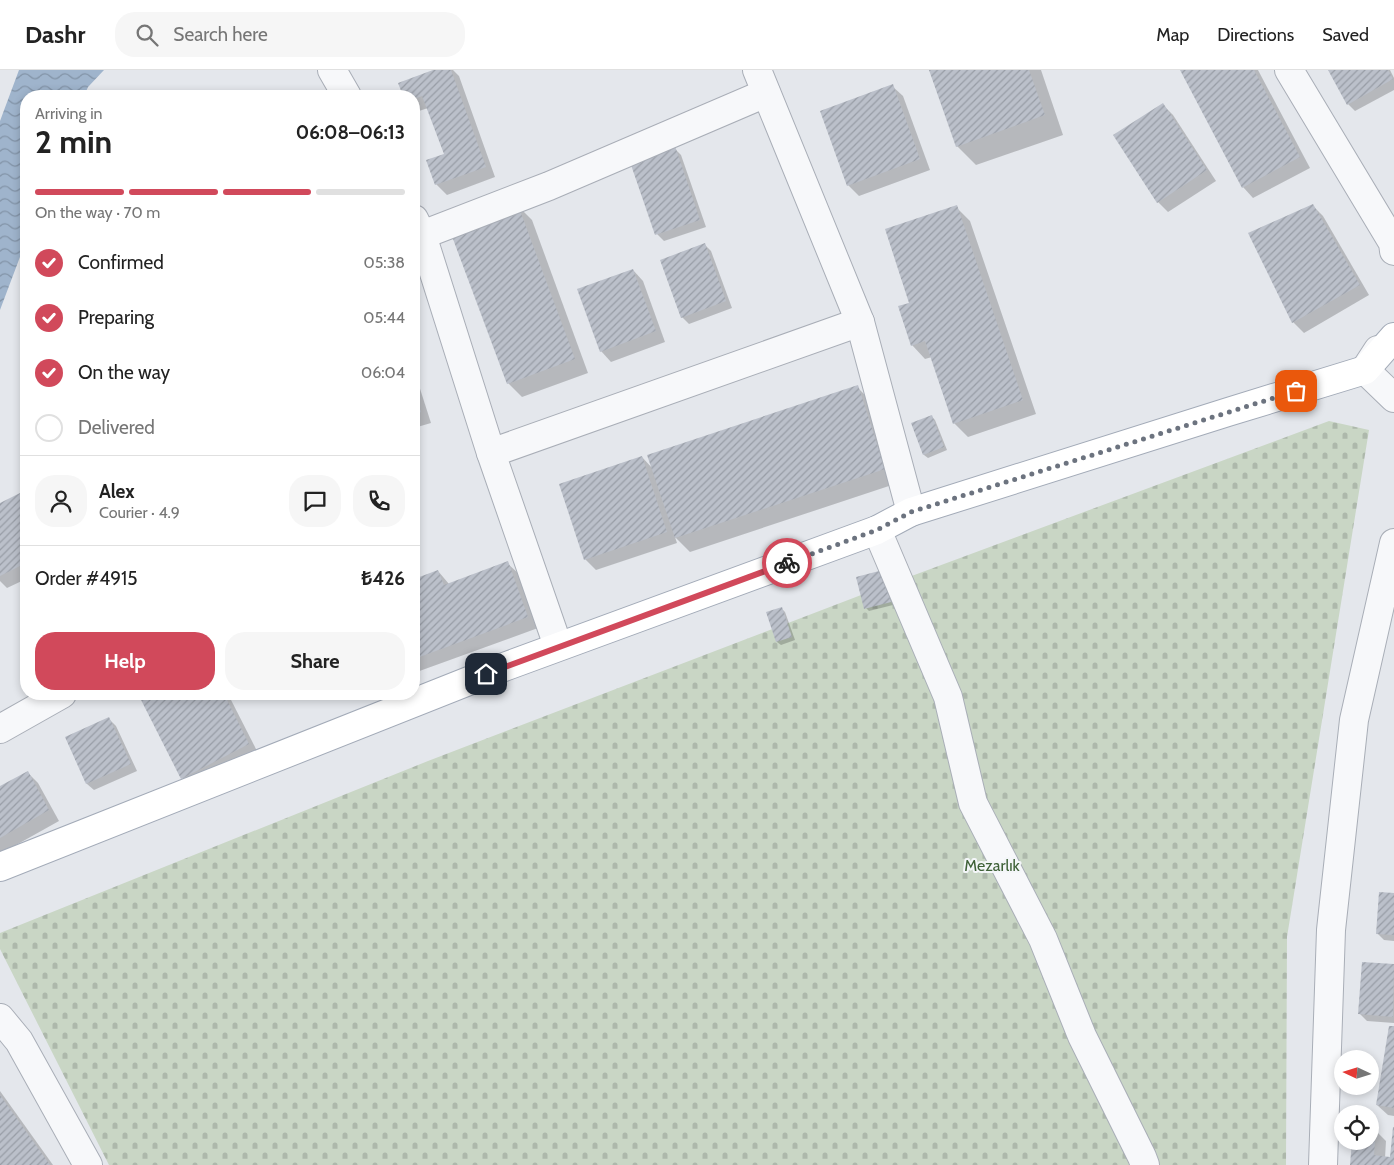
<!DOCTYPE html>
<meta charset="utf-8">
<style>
:root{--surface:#fff;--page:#f6f6f6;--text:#222;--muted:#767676;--line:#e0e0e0;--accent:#d1495b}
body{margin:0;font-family:Cabin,sans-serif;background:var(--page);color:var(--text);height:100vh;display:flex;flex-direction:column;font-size:19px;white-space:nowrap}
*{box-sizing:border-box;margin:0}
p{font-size:16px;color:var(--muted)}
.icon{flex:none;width:28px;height:28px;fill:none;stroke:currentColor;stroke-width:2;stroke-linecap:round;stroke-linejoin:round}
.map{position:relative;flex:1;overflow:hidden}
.side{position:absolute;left:20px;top:20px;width:400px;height:610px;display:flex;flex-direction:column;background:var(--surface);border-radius:20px;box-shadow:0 2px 8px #0003}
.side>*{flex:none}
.needle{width:32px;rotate:274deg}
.fabs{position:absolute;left:1334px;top:980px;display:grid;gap:10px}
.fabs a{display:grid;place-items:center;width:45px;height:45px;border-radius:50%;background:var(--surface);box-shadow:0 2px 8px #0003;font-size:25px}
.pin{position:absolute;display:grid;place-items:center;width:42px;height:42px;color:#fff;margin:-21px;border-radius:10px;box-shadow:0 2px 8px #0006}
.courier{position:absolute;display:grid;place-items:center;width:50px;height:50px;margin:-25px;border:4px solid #d1495b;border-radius:50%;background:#fff;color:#222;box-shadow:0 1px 6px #0007}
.summary em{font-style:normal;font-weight:800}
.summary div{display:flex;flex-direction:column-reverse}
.summary{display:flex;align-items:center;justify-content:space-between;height:85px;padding:0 15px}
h1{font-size:32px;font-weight:800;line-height:38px}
.bar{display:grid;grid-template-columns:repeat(4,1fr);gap:8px 5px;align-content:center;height:60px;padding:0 15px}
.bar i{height:6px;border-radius:4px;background:var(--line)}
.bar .selected{background:var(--accent)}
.bar p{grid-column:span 4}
.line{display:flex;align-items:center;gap:12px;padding:0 15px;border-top:1px solid var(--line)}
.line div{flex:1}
.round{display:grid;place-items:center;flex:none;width:52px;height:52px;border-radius:20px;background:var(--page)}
ol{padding:0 15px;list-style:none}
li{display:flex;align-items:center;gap:15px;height:55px}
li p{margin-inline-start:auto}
li .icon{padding:5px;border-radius:50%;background:var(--accent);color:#fff;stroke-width:4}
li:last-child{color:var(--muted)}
li i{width:28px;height:28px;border:2px solid var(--line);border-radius:50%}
.action{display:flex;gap:10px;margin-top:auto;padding:10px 15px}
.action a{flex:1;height:58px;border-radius:20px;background:var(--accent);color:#fff;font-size:20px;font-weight:800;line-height:58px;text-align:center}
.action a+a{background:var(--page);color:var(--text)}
header{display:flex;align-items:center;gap:30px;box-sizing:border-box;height:70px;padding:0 25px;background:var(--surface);border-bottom:1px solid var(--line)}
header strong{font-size:24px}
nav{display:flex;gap:28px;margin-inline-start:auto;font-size:18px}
.search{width:350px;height:45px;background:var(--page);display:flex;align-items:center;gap:12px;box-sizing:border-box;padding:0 18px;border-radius:20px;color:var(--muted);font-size:19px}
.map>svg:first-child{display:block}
</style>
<header>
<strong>Dashr</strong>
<div class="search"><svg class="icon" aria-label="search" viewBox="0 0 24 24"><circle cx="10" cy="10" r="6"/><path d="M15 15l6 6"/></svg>Search here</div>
<nav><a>Map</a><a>Directions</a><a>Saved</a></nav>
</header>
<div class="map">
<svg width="1394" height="1095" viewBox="0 0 1394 1095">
<defs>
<pattern id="cemetery-stones" width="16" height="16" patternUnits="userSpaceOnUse" patternTransform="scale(1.25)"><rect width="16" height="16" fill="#c9d6c5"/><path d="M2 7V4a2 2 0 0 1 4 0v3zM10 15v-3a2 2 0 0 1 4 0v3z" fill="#adb8ab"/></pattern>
<pattern id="water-waves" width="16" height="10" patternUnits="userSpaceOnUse" patternTransform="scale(1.25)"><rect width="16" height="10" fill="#9fb4cc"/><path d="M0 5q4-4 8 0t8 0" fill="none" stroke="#8293a7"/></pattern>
<pattern id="building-hatch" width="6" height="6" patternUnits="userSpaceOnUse" patternTransform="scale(1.25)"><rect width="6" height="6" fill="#bbc0ca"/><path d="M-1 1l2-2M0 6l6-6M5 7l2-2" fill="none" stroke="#989da6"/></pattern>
</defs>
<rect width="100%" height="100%" fill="#e4e7ec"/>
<polygon fill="url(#cemetery-stones)" points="1329,351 1369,360 1287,867 1286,1095 109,1095 0,879 0,863 428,691 882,517"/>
<polygon fill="url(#water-waves)" points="19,0 104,0 88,17 84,26 26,26 26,171 0,240 0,51"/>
<g fill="#0003">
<polygon points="436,0 453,0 459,6 495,107 447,125 436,114 445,85 428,38 416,42 414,40 414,26 404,26 399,14"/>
<polygon points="930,0 1041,0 1063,65 976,95 957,76"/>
<polygon points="1181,0 1258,0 1310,98 1253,128 1243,117"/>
<polygon points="1329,0 1390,0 1394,8 1394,20 1355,41 1348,34"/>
<polygon points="892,16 903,26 930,100 859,126 848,115"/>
<polygon points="1162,34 1173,45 1216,111 1168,142 1158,132"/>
<polygon points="674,78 681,85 706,157 664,171 657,164"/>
<polygon points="1312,135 1323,146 1369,225 1304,263 1293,252 1250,164"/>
<polygon points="518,136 532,150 588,303 522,327 508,313"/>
<polygon points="956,137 970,151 1036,344 968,367 954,353 932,287 925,289 912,275"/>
<polygon points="704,174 711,181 732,238 689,254 682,247"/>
<polygon points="633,200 643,211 665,272 611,292 601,281"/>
<polygon points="414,300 431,353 414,358"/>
<polygon points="857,317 871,331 898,413 690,482 675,467 677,473 596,500 585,489 642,387 653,399"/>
<polygon points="932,347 935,350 947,380 928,388 924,385 913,354"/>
<polygon points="22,423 26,427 26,509 7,518 0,511 0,434"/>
<polygon points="507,493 518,503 538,558 414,603 414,510 438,501 449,514"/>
<polygon points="885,504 893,535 869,541 866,538"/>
<polygon points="781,538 785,542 795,570 781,575 777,572 767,543"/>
<polygon points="139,624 228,624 259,685 192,718 182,708"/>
<polygon points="356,624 371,624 360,628"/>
<polygon points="109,649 116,656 137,701 94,720 87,714 66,668"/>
<polygon points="27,702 38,713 59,751 0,784 0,718"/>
<polygon points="1394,825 1394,871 1384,870 1377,863"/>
<polygon points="1363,893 1394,895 1394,953 1367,951 1360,944"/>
<polygon points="1394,958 1394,1046 1388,1045 1377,1035"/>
<polygon points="0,1021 53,1095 0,1095"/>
<polygon points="1394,1056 1394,1095 1351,1095 1370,1071 1370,1059 1375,1060 1386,1071 1385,1088 1391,1088"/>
</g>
<g fill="url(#building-hatch)">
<polygon points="433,0 451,0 486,97 435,115 426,90 444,84 422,26 414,29 414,26 403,26 398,13"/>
<polygon points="929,0 1029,0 1045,45 956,77"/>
<polygon points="1180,0 1254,0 1300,87 1242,118"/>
<polygon points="1328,0 1388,0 1393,9 1347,35"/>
<polygon points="893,14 920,89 847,116 820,41"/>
<polygon points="1163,33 1207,100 1157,133 1113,65"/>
<polygon points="675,76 700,150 655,165 630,92"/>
<polygon points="1313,134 1360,215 1292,253 1248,163"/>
<polygon points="518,135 575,289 507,314 450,161"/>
<polygon points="957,135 1023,330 953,354 925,271 911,276 898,236 909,233 885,159"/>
<polygon points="705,173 726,231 681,248 660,190"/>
<polygon points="633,199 656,261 600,282 577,219"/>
<polygon points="858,315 885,399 675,468 647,385"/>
<polygon points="414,321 421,342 414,345"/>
<polygon points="932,345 944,377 923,385 911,353"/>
<polygon points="642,386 667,462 584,490 559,414"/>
<polygon points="22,422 26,430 26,493 0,506 0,433"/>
<polygon points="508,491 528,547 414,589 414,509 438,500 444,515"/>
<polygon points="883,500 891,532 864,539 856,507"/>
<polygon points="782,537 792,567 776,572 766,542"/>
<polygon points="138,624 224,624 249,674 181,709"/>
<polygon points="109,647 131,694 86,714 65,667"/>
<polygon points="28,701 49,740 0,768 0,716"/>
<polygon points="1379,822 1394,823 1394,865 1376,864"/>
<polygon points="1362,892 1394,894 1393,947 1358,944"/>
<polygon points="1389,956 1394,956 1394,1038 1376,1035"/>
<polygon points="0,1025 50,1095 0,1095"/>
<polygon points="1393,1057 1394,1057 1394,1095 1350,1095 1352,1071 1370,1071 1370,1058 1376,1059 1374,1085 1390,1087"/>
</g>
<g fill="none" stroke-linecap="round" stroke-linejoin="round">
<g stroke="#a9aeb7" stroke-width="30">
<g id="minor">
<polyline points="332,0 347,26"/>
<polyline points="757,0 860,252 911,442"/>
<polyline points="1289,0 1393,173 1394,181"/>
<polyline points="414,149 422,165 491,383 558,576"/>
<polyline points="422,165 549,116 766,23"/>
<polyline points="1378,280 1365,300 1394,328"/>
<polyline points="491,383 860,252"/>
<polyline points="877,460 948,627 973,733 1043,869 1082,966 1142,1087 1145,1095"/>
<polyline points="0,659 62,624"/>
<polyline points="0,948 19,971 88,1095"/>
<polyline points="1323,1095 1331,860 1354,650 1394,473"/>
</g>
</g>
<g stroke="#a3abb8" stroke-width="30">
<polyline id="major" points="0,797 504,597 877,460 911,442 1228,342 1365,300 1394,267"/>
</g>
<use href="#minor" stroke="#f7f8fa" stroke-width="28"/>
<use href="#major" stroke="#fff" stroke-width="28"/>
</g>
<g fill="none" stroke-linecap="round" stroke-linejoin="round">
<polyline stroke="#6c737f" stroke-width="5" stroke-dasharray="0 9" points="787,493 877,460 911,442 1296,321"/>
<polyline stroke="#d1495b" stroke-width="6" points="486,604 787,493"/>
</g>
<g text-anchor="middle" stroke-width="4" stroke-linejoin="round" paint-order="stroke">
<g font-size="16" fill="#3f6138" stroke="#f4f6f9">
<text x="992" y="801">Mezarlık</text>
</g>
</g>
</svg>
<div class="fabs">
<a><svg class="needle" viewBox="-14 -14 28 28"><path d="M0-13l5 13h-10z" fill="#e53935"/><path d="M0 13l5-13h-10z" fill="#767676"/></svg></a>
<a><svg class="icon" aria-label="locate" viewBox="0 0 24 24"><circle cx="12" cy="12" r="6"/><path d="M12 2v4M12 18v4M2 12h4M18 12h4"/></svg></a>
</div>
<div class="pin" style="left:1296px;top:321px;background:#ea580c"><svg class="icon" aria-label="bag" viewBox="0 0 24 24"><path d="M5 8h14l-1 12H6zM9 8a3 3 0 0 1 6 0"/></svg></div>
<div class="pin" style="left:486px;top:604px;background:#1f2937"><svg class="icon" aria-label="home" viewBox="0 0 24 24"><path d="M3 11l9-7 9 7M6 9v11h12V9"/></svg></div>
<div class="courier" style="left:787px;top:493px"><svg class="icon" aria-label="bike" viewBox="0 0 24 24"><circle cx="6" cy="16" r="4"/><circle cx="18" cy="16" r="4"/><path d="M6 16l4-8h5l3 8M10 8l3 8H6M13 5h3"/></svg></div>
<section class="side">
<div class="summary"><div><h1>2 min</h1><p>Arriving in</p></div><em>06:08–06:13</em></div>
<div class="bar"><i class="selected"></i><i class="selected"></i><i class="selected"></i><i></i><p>On the way · 70 m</p></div>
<ol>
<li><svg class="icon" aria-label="check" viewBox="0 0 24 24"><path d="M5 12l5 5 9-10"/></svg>Confirmed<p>05:38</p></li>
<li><svg class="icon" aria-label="check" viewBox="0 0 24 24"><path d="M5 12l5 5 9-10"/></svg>Preparing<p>05:44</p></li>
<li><svg class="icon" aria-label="check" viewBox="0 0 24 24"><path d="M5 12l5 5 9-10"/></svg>On the way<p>06:04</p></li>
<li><i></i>Delivered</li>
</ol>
<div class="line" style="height:90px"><a class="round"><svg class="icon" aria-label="person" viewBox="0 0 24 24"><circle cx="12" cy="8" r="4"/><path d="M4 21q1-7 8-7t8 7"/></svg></a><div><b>Alex</b><p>Courier · 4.9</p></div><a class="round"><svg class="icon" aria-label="chat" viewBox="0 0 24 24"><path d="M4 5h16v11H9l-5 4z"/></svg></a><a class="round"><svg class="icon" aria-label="phone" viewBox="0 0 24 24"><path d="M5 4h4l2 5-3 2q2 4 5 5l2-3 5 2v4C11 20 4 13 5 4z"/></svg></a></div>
<div class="line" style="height:65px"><div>Order #4915</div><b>₺426</b></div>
<div class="action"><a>Help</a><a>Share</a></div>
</section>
</div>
